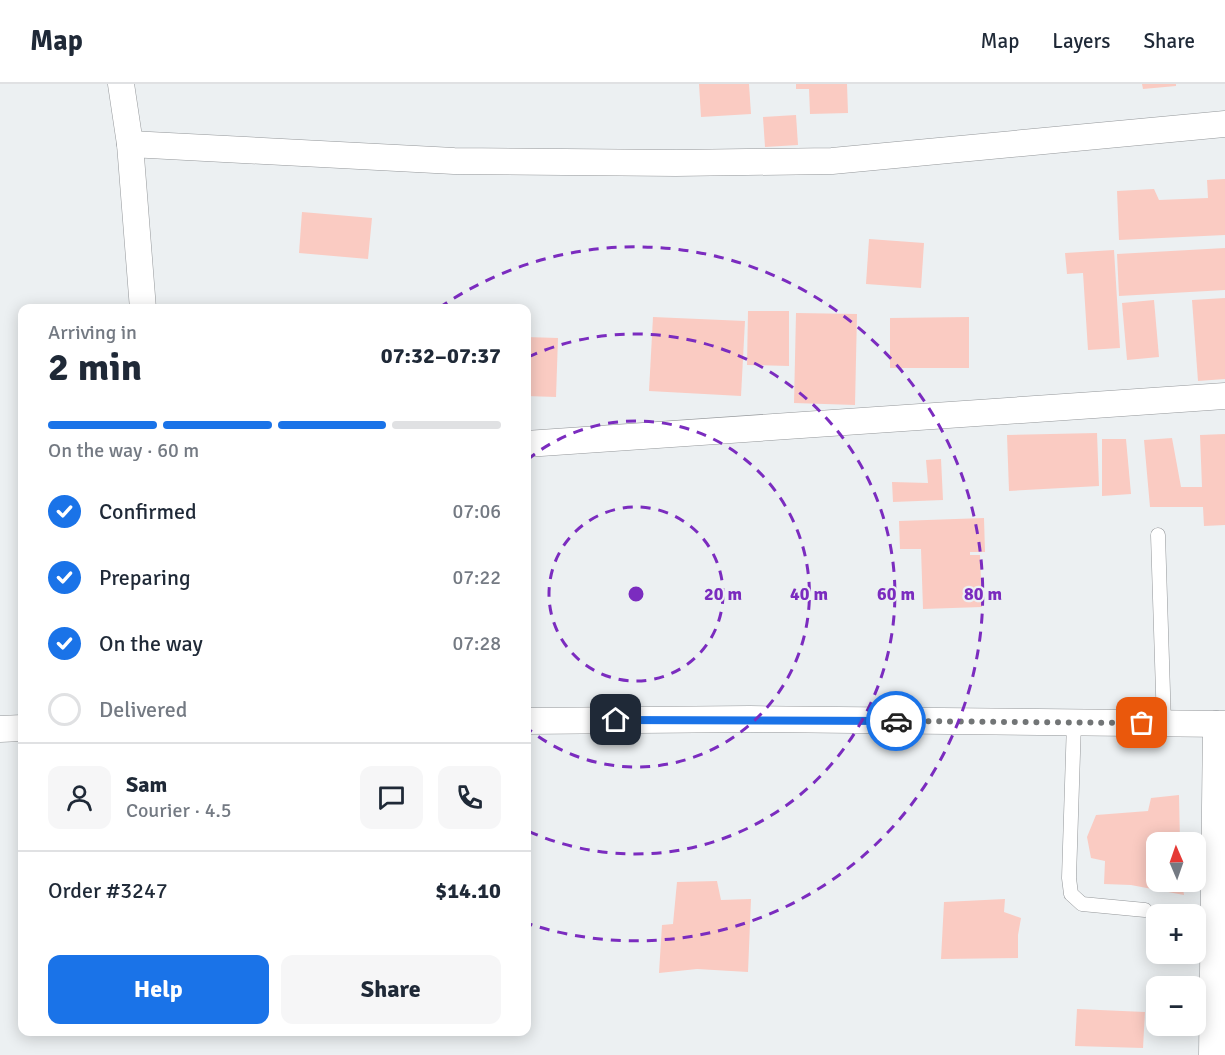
<!DOCTYPE html>
<meta charset="utf-8">
<style>
:root{--surface:#fff;--page:#f6f6f7;--text:#1f2937;--muted:#747a83;--line:#e0e1e3;--accent:#1a73e8}
body{margin:0;font-family:Signika,sans-serif;background:var(--page);color:var(--text);height:100vh;display:flex;flex-direction:column;font-size:22px;white-space:nowrap}
*{box-sizing:border-box;margin:0}
p{font-size:20px;color:var(--muted)}
.icon{flex:none;width:33px;height:33px;fill:none;stroke:currentColor;stroke-width:2;stroke-linecap:round;stroke-linejoin:round}
.map{position:relative;flex:1;overflow:hidden}
.sheet{position:absolute;left:18px;top:220px;width:513px;height:732px;display:flex;flex-direction:column;background:var(--surface);border-radius:12px;box-shadow:0 3px 15px #0003}
.sheet>*{flex:none}
.needle{width:39px;rotate:358deg}
.tools{position:absolute;left:1146px;top:748px;display:grid;gap:12px}
.tools a{display:grid;place-items:center;width:60px;height:60px;border-radius:12px;background:var(--surface);box-shadow:0 3px 15px #0003;font-size:30px}
.pin{position:absolute;display:grid;place-items:center;width:51px;height:51px;color:#fff;margin:-26px;border-radius:12px;box-shadow:0 3px 9px #0006}
.courier{position:absolute;display:grid;place-items:center;width:60px;height:60px;margin:-30px;border:4px solid #1a73e8;border-radius:50%;background:#fff;color:#222;box-shadow:0 2px 8px #0007}
.headline em{font-style:normal;font-weight:700}
.headline div{display:flex;flex-direction:column-reverse}
.headline{display:flex;align-items:center;justify-content:space-between;height:102px;padding:0 30px}
h1{font-size:39px;font-weight:700;line-height:45px}
.bar{display:grid;grid-template-columns:repeat(4,1fr);gap:9px 6px;align-content:center;height:72px;padding:0 30px}
.bar i{height:8px;border-radius:4px;background:var(--line)}
.bar .selected{background:var(--accent)}
.bar p{grid-column:span 4}
.line{display:flex;align-items:center;gap:15px;padding:0 30px;border-top:2px solid var(--line)}
.line div{flex:1}
.round{display:grid;place-items:center;flex:none;width:63px;height:63px;border-radius:12px;background:var(--page)}
ol{padding:0 30px;list-style:none}
li{display:flex;align-items:center;gap:18px;height:66px}
li p{margin-inline-start:auto}
li .icon{padding:6px;border-radius:50%;background:var(--accent);color:#fff;stroke-width:4}
li:last-child{color:var(--muted)}
li i{width:33px;height:33px;border:3px solid var(--line);border-radius:50%}
.button{display:flex;gap:12px;margin-top:auto;padding:12px 30px}
.button a{flex:1;height:69px;border-radius:12px;background:var(--accent);color:#fff;font-size:24px;font-weight:700;line-height:69px;text-align:center}
.button a+a{background:var(--page);color:var(--text)}
header{display:flex;align-items:center;gap:36px;box-sizing:border-box;height:84px;padding:0 30px;background:var(--surface);border-bottom:2px solid var(--line)}
header strong{font-size:28px}
nav{display:flex;gap:33px;margin-inline-start:auto;font-size:21px}
.map>svg:first-child{display:block}
</style>
<header>
<strong>Map</strong>
<nav><a>Map</a><a>Layers</a><a>Share</a></nav>
</header>
<div class="map">
<svg width="1225" height="971" viewBox="0 0 1225 971">
<rect width="100%" height="100%" fill="#ecf0f2"/>
<g fill="#facbc2">
<polygon points="699,0 749,0 751,30 701,33"/>
<polygon points="796,0 847,0 848,29 810,30 809,5 796,5"/>
<polygon points="1142,0 1176,0 1176,2 1143,5"/>
<polygon points="796,31 798,61 765,63 763,33"/>
<polygon points="1225,95 1225,151 1119,156 1117,107 1154,105 1159,116 1208,114 1207,96"/>
<polygon points="302,128 372,134 368,175 299,169"/>
<polygon points="869,155 924,159 921,204 866,200"/>
<polygon points="1225,164 1225,206 1119,212 1117,170"/>
<polygon points="1114,166 1120,264 1088,266 1083,189 1067,190 1065,169"/>
<polygon points="1225,214 1225,295 1198,297 1192,216"/>
<polygon points="1154,216 1159,273 1127,276 1122,219"/>
<polygon points="748,227 789,227 789,282 747,281"/>
<polygon points="796,229 857,230 855,321 794,319"/>
<polygon points="653,233 745,237 741,312 649,307"/>
<polygon points="969,233 969,284 890,284 890,234"/>
<polygon points="526,253 558,254 556,313 526,312"/>
<polygon points="1097,349 1099,402 1009,407 1007,351"/>
<polygon points="1225,350 1225,441 1204,442 1203,423 1150,423 1144,356 1172,354 1181,403 1202,403 1200,351"/>
<polygon points="1102,355 1126,355 1131,410 1102,412"/>
<polygon points="941,375 943,416 893,418 892,398 928,399 926,376"/>
<polygon points="984,434 985,468 970,468 970,471 980,471 982,523 923,525 921,465 900,465 899,437"/>
<polygon points="1179,711 1180,759 1156,759 1156,798 1182,798 1184,811 1131,801 1104,800 1105,777 1091,774 1087,753 1096,731 1148,727 1151,714"/>
<polygon points="717,797 721,816 751,815 748,888 697,885 659,889 662,841 673,840 677,798"/>
<polygon points="1005,815 1004,828 1021,834 1018,851 1018,874 941,875 944,818"/>
<polygon points="1077,925 1145,928 1143,964 1075,962"/>
</g>
<g fill="none" stroke-linecap="round" stroke-linejoin="round">
<g stroke="#94979a" stroke-width="15">
<g id="service">
<polyline points="1158,451 1164,640"/>
<polyline points="1074,638 1069,794 1071,810 1082,820 1145,826"/>
</g>
</g>
<g stroke="#94979a" stroke-width="27">
<g id="minor">
<polyline points="121,0 130,60 143,225"/>
<polyline points="130,60 454,77 676,79 832,77 1225,40"/>
<polyline points="526,360 1225,312"/>
<polyline points="526,637 750,635 1225,640"/>
<polyline points="0,645 22,644"/>
<polyline points="1212,971 1216,640"/>
</g>
</g>
<use href="#service" stroke="#fff" stroke-width="14"/>
<use href="#minor" stroke="#fff" stroke-width="26"/>
</g>
<g fill="none" stroke-linecap="round" stroke-linejoin="round">
<polyline stroke="#727576" stroke-width="6" stroke-dasharray="0 10.8" points="896,637 1142,639"/>
<polyline stroke="#1a73e8" stroke-width="8" points="616,636 896,637"/>
</g>
<g fill="none" stroke="#7b2cbf" stroke-width="3" stroke-dasharray="10 8">
<circle cx="636" cy="510" r="87"/>
<path d="M527 376A173 173 0 1 1 527 644"/>
<path d="M528 273A260 260 0 1 1 528 747"/>
<path d="M439 224A347 347 0 1 1 529 840"/>
</g>
<circle cx="636" cy="510" r="9" fill="#7b2cbf" stroke="#ecf0f2" stroke-width="3"/>
<g font-size="18" text-anchor="middle" font-weight="bold" fill="#7b2cbf" stroke="#ecf0f2" stroke-width="4.5" stroke-linejoin="round" paint-order="stroke">
<text x="723" y="516">20 m</text>
<text x="809" y="516">40 m</text>
<text x="896" y="516">60 m</text>
<text x="983" y="516">80 m</text>
</g>
</svg>
<div class="tools">
<a><svg class="needle" viewBox="-14 -14 28 28"><path d="M0-13l5 13h-10z" fill="#e53935"/><path d="M0 13l5-13h-10z" fill="#747a83"/></svg></a>
<a>+</a>
<a>−</a>
</div>
<div class="pin" style="left:1142px;top:639px;background:#ea580c"><svg class="icon" aria-label="bag" viewBox="0 0 24 24"><path d="M5 8h14l-1 12H6zM9 8a3 3 0 0 1 6 0"/></svg></div>
<div class="pin" style="left:616px;top:636px;background:#1f2937"><svg class="icon" aria-label="home" viewBox="0 0 24 24"><path d="M3 11l9-7 9 7M6 9v11h12V9"/></svg></div>
<div class="courier" style="left:896px;top:637px"><svg class="icon" aria-label="car" viewBox="0 0 24 24"><path d="M5 17H2v-5l4-1 3-4h7l3 4 3 1v5h-3M9 17h6M6 11h13"/><circle cx="7" cy="17" r="2"/><circle cx="17" cy="17" r="2"/></svg></div>
<section class="sheet">
<div class="headline"><div><h1>2 min</h1><p>Arriving in</p></div><em>07:32–07:37</em></div>
<div class="bar"><i class="selected"></i><i class="selected"></i><i class="selected"></i><i></i><p>On the way · 60 m</p></div>
<ol>
<li><svg class="icon" aria-label="check" viewBox="0 0 24 24"><path d="M5 12l5 5 9-10"/></svg>Confirmed<p>07:06</p></li>
<li><svg class="icon" aria-label="check" viewBox="0 0 24 24"><path d="M5 12l5 5 9-10"/></svg>Preparing<p>07:22</p></li>
<li><svg class="icon" aria-label="check" viewBox="0 0 24 24"><path d="M5 12l5 5 9-10"/></svg>On the way<p>07:28</p></li>
<li><i></i>Delivered</li>
</ol>
<div class="line" style="height:108px"><a class="round"><svg class="icon" aria-label="person" viewBox="0 0 24 24"><circle cx="12" cy="8" r="4"/><path d="M4 21q1-7 8-7t8 7"/></svg></a><div><b>Sam</b><p>Courier · 4.5</p></div><a class="round"><svg class="icon" aria-label="chat" viewBox="0 0 24 24"><path d="M4 5h16v11H9l-5 4z"/></svg></a><a class="round"><svg class="icon" aria-label="phone" viewBox="0 0 24 24"><path d="M5 4h4l2 5-3 2q2 4 5 5l2-3 5 2v4C11 20 4 13 5 4z"/></svg></a></div>
<div class="line" style="height:78px"><div>Order #3247</div><b>$14.10</b></div>
<div class="button"><a>Help</a><a>Share</a></div>
</section>
</div>
